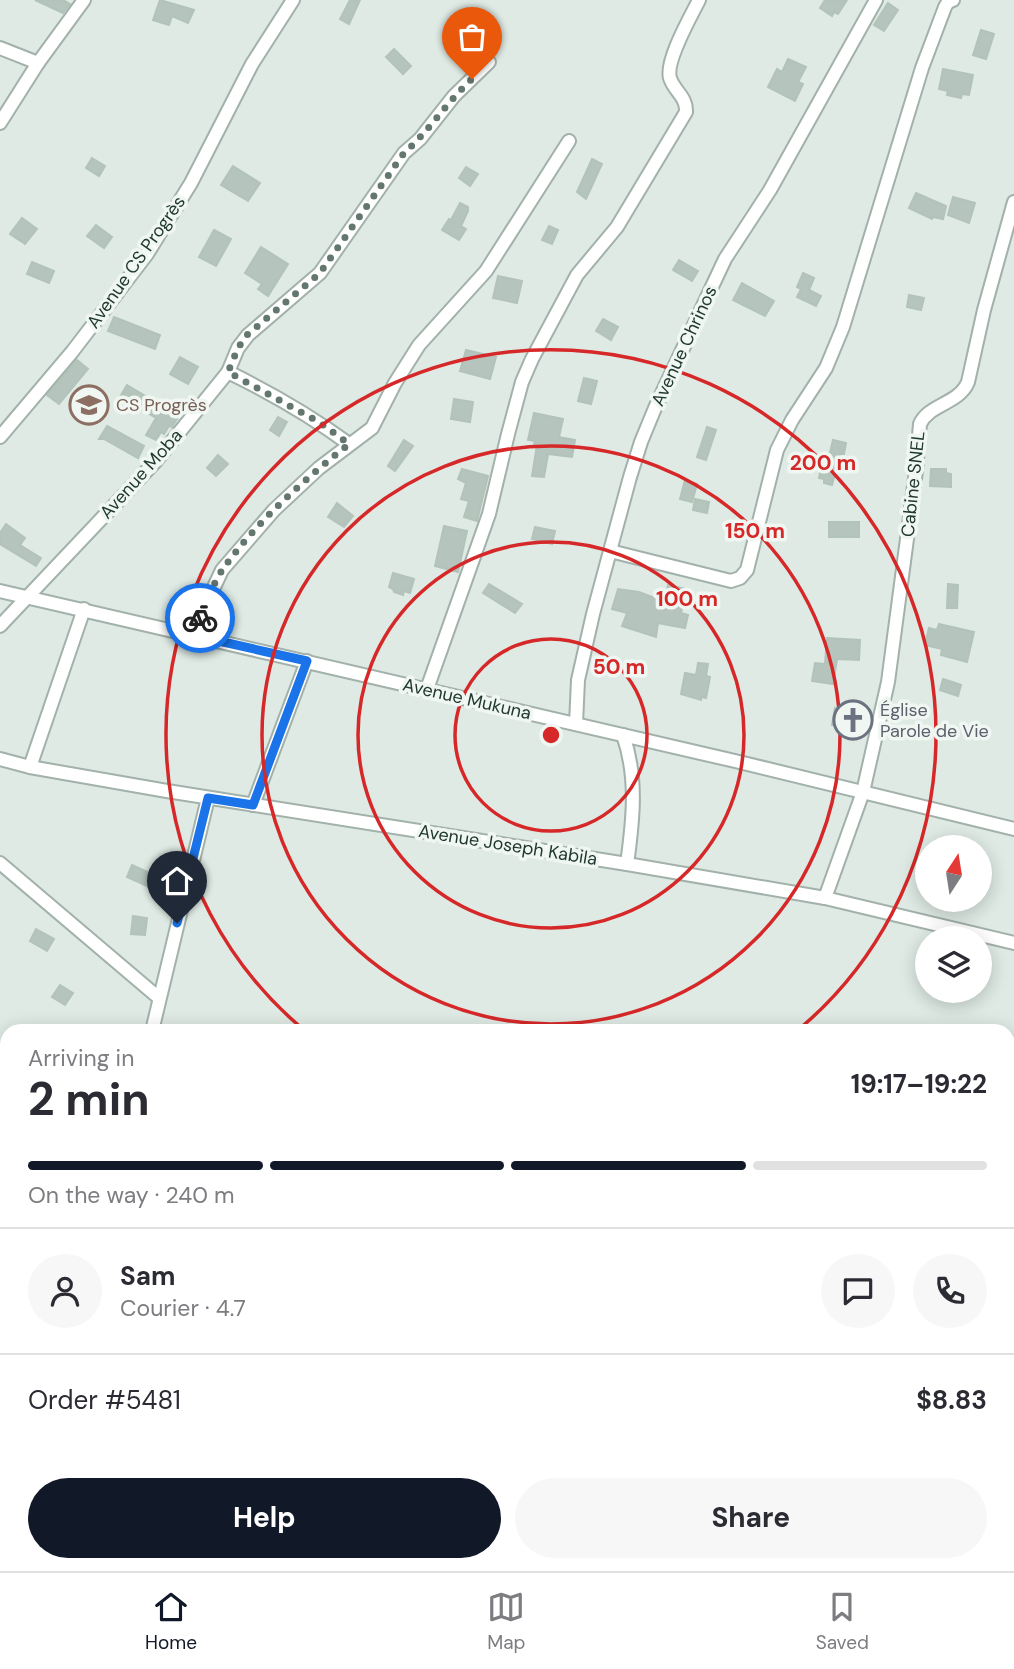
<!DOCTYPE html>
<meta charset="utf-8">
<style>
:root{--surface:#fff;--page:#f7f7f7;--text:#2b2b33;--muted:#7c7c81;--line:#e1e1e2;--accent:#111827}
body{margin:0;font-family:"DM Sans",sans-serif;background:var(--page);color:var(--text);height:100vh;display:flex;flex-direction:column;font-size:26px;white-space:nowrap}
*{box-sizing:border-box;margin:0}
p{font-size:23px;color:var(--muted)}
.icon{flex:none;width:38px;height:38px;fill:none;stroke:currentColor;stroke-width:2;stroke-linecap:round;stroke-linejoin:round}
.map{position:relative;flex:1;overflow:hidden}
.side{position:absolute;left:0px;top:1024px;width:1015px;height:548px;display:flex;flex-direction:column;background:var(--surface);border-radius:21px 21px 0 0;box-shadow:0 4px 18px #0003}
.side>*{flex:none}
.needle{width:46px;rotate:12deg}
.fabs{position:absolute;left:915px;top:835px;display:grid;gap:14px}
.fabs a{display:grid;place-items:center;width:77px;height:77px;border-radius:50%;background:var(--surface);box-shadow:0 4px 18px #0003;font-size:35px}
.pin{position:absolute;display:grid;place-items:center;width:60px;height:60px;color:#fff;margin:-72px -30px;border-radius:50% 50% 50% 0;rotate:-45deg;box-shadow:0 0 7px #0007}
.pin .icon{rotate:45deg}
.courier{position:absolute;display:grid;place-items:center;width:70px;height:70px;margin:-35px;border:5px solid #1a73e8;border-radius:50%;background:#fff;color:#222;box-shadow:0 2px 9px #0007}
.headline em{font-style:normal;font-weight:700}
.headline div{display:flex;flex-direction:column-reverse}
.headline{display:flex;align-items:center;justify-content:space-between;height:119px;padding:0 28px}
h1{font-size:46px;font-weight:700;line-height:52px}
.bar{display:grid;grid-template-columns:repeat(4,1fr);gap:10px 7px;align-content:center;height:84px;padding:0 28px}
.bar i{height:9px;border-radius:5px;background:var(--line)}
.bar .current{background:var(--accent)}
.bar p{grid-column:span 4}
.line{display:flex;align-items:center;gap:18px;padding:0 28px;border-top:2px solid var(--line)}
.line div{flex:1}
.round{display:grid;place-items:center;flex:none;width:74px;height:74px;border-radius:37px;background:var(--page)}
.cta{display:flex;gap:14px;margin-top:auto;padding:14px 28px}
.cta a{flex:1;height:80px;border-radius:42px;background:var(--accent);color:#fff;font-size:28px;font-weight:700;line-height:80px;text-align:center}
.cta a+a{background:var(--page);color:var(--text)}
.menu{display:flex;justify-content:space-around;align-items:center;height:98px;border-top:2px solid var(--line);background:var(--surface);font-size:19px;color:var(--muted)}
.menu a{display:grid;justify-items:center;gap:4px}
.menu .current{color:var(--accent)}
.map>svg:first-child{display:block}
</style>
<div class="map">
<svg width="1014" height="1571" viewBox="0 0 1014 1571">
<rect width="100%" height="100%" fill="#dfeae4"/>
<g fill="#b5c4bd" stroke="#b2c3ba" stroke-width="2">
<polygon points="35,0 63,0 70,4 63,13"/>
<polygon points="160,0 194,10 188,23 172,16 169,25 153,20"/>
<polygon points="350,0 360,0 349,24 340,19"/>
<polygon points="825,0 847,0 838,14 834,12 832,16 820,8"/>
<polygon points="888,3 898,10 884,31 874,25"/>
<polygon points="981,30 994,34 986,59 973,55"/>
<polygon points="394,49 411,66 403,74 386,57"/>
<polygon points="788,59 806,67 798,82 803,84 795,101 768,87 777,69 782,72"/>
<polygon points="943,69 973,75 969,95 962,94 961,98 947,95 948,91 939,89"/>
<polygon points="92,158 105,166 99,176 86,168"/>
<polygon points="592,159 602,164 586,199 577,192"/>
<polygon points="233,166 260,183 248,201 221,185"/>
<polygon points="466,167 478,174 470,186 459,178"/>
<polygon points="916,193 946,206 943,219 933,217 932,219 909,208"/>
<polygon points="953,197 975,203 969,223 948,215"/>
<polygon points="460,203 468,207 468,211 461,226 466,229 459,240 442,230 449,219 451,220"/>
<polygon points="22,218 37,229 25,244 10,234"/>
<polygon points="96,225 112,237 104,248 87,236"/>
<polygon points="549,226 558,230 552,244 542,240"/>
<polygon points="214,230 231,239 216,266 199,257"/>
<polygon points="261,247 288,264 268,296 258,289 262,284 245,273"/>
<polygon points="679,260 698,271 692,281 673,270"/>
<polygon points="32,262 54,271 49,283 27,274"/>
<polygon points="803,273 814,278 809,290 821,296 816,306 797,297 801,289 797,287"/>
<polygon points="498,276 522,281 517,303 493,298"/>
<polygon points="742,283 774,301 765,316 733,300"/>
<polygon points="909,295 924,298 921,310 907,307"/>
<polygon points="114,317 160,335 155,349 108,331"/>
<polygon points="603,319 618,327 611,340 596,331"/>
<polygon points="466,350 496,357 490,379 460,371"/>
<polygon points="180,357 198,367 188,384 170,374"/>
<polygon points="77,360 88,369 59,404 47,395"/>
<polygon points="584,378 597,381 591,404 578,401"/>
<polygon points="127,385 179,416 172,427 169,426 164,434 161,432 156,440 146,435 156,418 120,397"/>
<polygon points="454,399 473,402 470,422 451,419"/>
<polygon points="534,413 563,419 559,437 575,440 572,457 548,454 544,477 532,476 537,445 534,444 535,441 528,440"/>
<polygon points="278,417 287,422 279,436 270,430"/>
<polygon points="107,426 144,446 138,458 104,439 99,439"/>
<polygon points="707,427 716,430 706,460 697,457"/>
<polygon points="404,440 413,446 395,471 388,466"/>
<polygon points="833,440 846,443 844,454 840,454 832,485 824,483 824,479 819,478 822,464 827,465"/>
<polygon points="218,455 228,464 216,476 207,468"/>
<polygon points="462,469 488,476 477,521 464,517 469,501 461,499 466,483 458,479"/>
<polygon points="931,469 946,469 946,473 951,474 951,487 930,486"/>
<polygon points="685,480 697,484 692,502 680,499"/>
<polygon points="695,499 709,502 707,513 693,510"/>
<polygon points="337,503 353,516 344,527 328,517"/>
<rect x="829" y="522" width="30" height="15"/>
<polygon points="6,524 25,538 20,545 41,558 36,566 0,544 0,533"/>
<polygon points="444,526 467,531 458,572 435,566"/>
<polygon points="535,527 555,531 552,544 532,539"/>
<polygon points="393,573 414,579 410,593 404,591 403,595 394,592 393,589 389,587"/>
<polygon points="489,584 522,604 515,613 483,593"/>
<polygon points="948,584 958,585 957,608 947,608"/>
<polygon points="668,585 686,589 681,613 688,615 685,628 658,623 656,637 622,626 627,613 612,609 618,589 639,592 665,602"/>
<polygon points="939,624 974,632 967,662 941,655 942,649 925,645 929,628 937,630"/>
<polygon points="827,638 860,640 859,660 837,659 833,684 812,681 815,663 825,664"/>
<polygon points="698,663 708,664 706,676 710,677 706,698 701,697 701,700 681,694 685,673 696,675"/>
<polygon points="943,679 961,685 958,696 940,690"/>
<polygon points="835,708 866,713 863,730 832,725"/>
<polygon points="132,865 154,875 149,887 127,877"/>
<polygon points="133,916 147,918 145,935 131,934"/>
<polygon points="36,929 54,939 47,951 30,941"/>
<polygon points="60,985 73,993 65,1005 52,997"/>
</g>
<g fill="none" stroke-linecap="round" stroke-linejoin="round">
<g stroke="#a2b1aa" stroke-width="16">
<g id="street">
<polyline points="0,48 38,63"/>
<polyline points="0,123 38,63 84,0"/>
<path d="M 228,372 C 271,393 311,416 349,444"/>
<polyline points="0,437 72,352 147,254 191,183 252,64 293,0"/>
<polyline points="610,551 731,581 740,578 747,570 777,450 792,420 826,368 843,327 922,68 945,7 948,2 953,0"/>
<polyline points="0,591 735,761 1014,829"/>
<polyline points="0,626 156,461 228,372 238,348 248,335 320,273 404,153 420,139 454,96 489,62"/>
<polyline points="192,634 222,570 274,510 319,468 372,428 395,383 419,345 486,271 569,141"/>
<path d="M 427,689 L 489,514 L 508,434 L 522,382 L 532,359 L 577,275 L 617,227 L 686,112 C 687,97 674,91 670,78 C 665,61 691,16 699,0"/>
<polyline points="576,724 578,680 593,614 630,477 641,442 655,408 725,259 770,190 876,0"/>
<path d="M 623,735 C 638,777 633,821 627,864"/>
<polyline points="0,759 30,767 167,791 627,864 825,898 1014,943"/>
<polyline points="30,767 84,609"/>
<polyline points="253,805 307,661"/>
<polyline points="0,863 159,998"/>
<path d="M 825,898 L 863,792 L 888,682 L 916,471 L 920,424 C 929,404 959,404 968,382 L 984,310 L 1014,202"/>
<polyline points="152,1031 208,798"/>
<polyline points="0,1132 7,1135"/>
<polyline points="0,1341 7,1344"/>
<polyline points="0,1476 7,1478"/>
<polyline points="0,1568 10,1571"/>
<polyline points="37,1571 38,1564"/>
</g>
</g>
<use href="#street" stroke="#fff" stroke-width="12"/>
</g>
<g fill="none" stroke-linecap="round" stroke-linejoin="round">
<path stroke="#64776f" stroke-width="7" stroke-dasharray="0 12.6" d="M 200,618 C 207,602 213,583 223,569 C 255,523 305,479 349,444 L 319,422 L 228,372 L 238,348 L 247,335 L 320,273 L 404,153 C 429,131 447,102 472,79"/>
<polyline stroke="#1a73e8" stroke-width="9" points="177,923 208,798 253,805 307,661 192,635 200,618"/>
</g>
<g fill="none" stroke="#d62828" stroke-width="3.5">
<circle cx="551" cy="735" r="96"/>
<circle cx="551" cy="735" r="193"/>
<circle cx="551" cy="735" r="289"/>
<path d="M304 1030A385 385 0 1 1 798 1030"/>
</g>
<defs>
<g id="school-ring" transform="scale(2.0125)"><circle r="9.5" fill="#f0f7f2" stroke="#8d6e63" stroke-width="1.5"/><path d="M0-5L7-2L0 1L-7-2ZM-4 1L0 2.5L4 1V4Q0 6-4 4Z" fill="#8d6e63"/></g>
<g id="church-ring" transform="scale(2.0125)"><circle r="9.5" fill="#f0f7f2" stroke="#6b7280" stroke-width="1.5"/><path d="M-1.2-6h2.4v3.5h3.3v2.4h-3.3V6h-2.4V-.1h-3.3v-2.4h3.3Z" fill="#6b7280"/></g>
</defs>
<g fill-rule="evenodd">
<use href="#school-ring" x="89" y="405"/>
<use href="#church-ring" x="853" y="720"/>
</g>
<g text-anchor="middle" stroke-width="7" stroke-linejoin="round" paint-order="stroke">
<g font-size="18" fill="#213930" stroke="#f0f7f2">
<text transform="translate(136 262) rotate(-55)" y="6">Avenue CS Progrès</text>
<text transform="translate(684 346) rotate(-65)" y="6">Avenue Chrinos</text>
<text transform="translate(141 474) rotate(-48)" y="6">Avenue Moba</text>
<text transform="translate(913 484) rotate(-84)" y="6">Cabine SNEL</text>
<text transform="translate(467 699) rotate(13)" y="6">Avenue Mukuna</text>
<text transform="translate(508 845) rotate(9)" y="6">Avenue Joseph Kabila</text>
</g>
<g font-size="18" fill="#785e54" stroke="#f0f7f2" text-anchor="start">
<text x="116" y="411">CS Progrès</text>
</g>
<g font-size="18" fill="#5b616d" stroke="#f0f7f2" text-anchor="start">
<text x="880" y="716">Église<tspan x="880" dy="21">Parole de Vie</tspan></text>
</g>
</g>
<circle cx="551" cy="735" r="10" fill="#d62828" stroke="#f0f7f2" stroke-width="3.5"/>
<g font-size="21" text-anchor="middle" font-weight="bold" fill="#d62828" stroke="#f0f7f2" stroke-width="7" stroke-linejoin="round" paint-order="stroke">
<text x="823" y="470">200 m</text>
<text x="755" y="538">150 m</text>
<text x="687" y="606">100 m</text>
<text x="619" y="674">50 m</text>
</g>
</svg>
<div class="fabs">
<a><svg class="needle" viewBox="-14 -14 28 28"><path d="M0-13l5 13h-10z" fill="#e53935"/><path d="M0 13l5-13h-10z" fill="#7c7c81"/></svg></a>
<a><svg class="icon" aria-label="layers" viewBox="0 0 24 24"><path d="M12 4l9 5-9 5-9-5zM3 14l9 5 9-5"/></svg></a>
</div>
<div class="pin" style="left:472px;top:79px;background:#ea580c"><svg class="icon" aria-label="bag" viewBox="0 0 24 24"><path d="M5 8h14l-1 12H6zM9 8a3 3 0 0 1 6 0"/></svg></div>
<div class="pin" style="left:177px;top:923px;background:#1f2937"><svg class="icon" aria-label="home" viewBox="0 0 24 24"><path d="M3 11l9-7 9 7M6 9v11h12V9"/></svg></div>
<div class="courier" style="left:200px;top:618px"><svg class="icon" aria-label="bike" viewBox="0 0 24 24"><circle cx="6" cy="16" r="4"/><circle cx="18" cy="16" r="4"/><path d="M6 16l4-8h5l3 8M10 8l3 8H6M13 5h3"/></svg></div>
<section class="side">
<div class="headline"><div><h1>2 min</h1><p>Arriving in</p></div><em>19:17–19:22</em></div>
<div class="bar"><i class="current"></i><i class="current"></i><i class="current"></i><i></i><p>On the way · 240 m</p></div>
<div class="line" style="height:126px"><a class="round"><svg class="icon" aria-label="person" viewBox="0 0 24 24"><circle cx="12" cy="8" r="4"/><path d="M4 21q1-7 8-7t8 7"/></svg></a><div><b>Sam</b><p>Courier · 4.7</p></div><a class="round"><svg class="icon" aria-label="chat" viewBox="0 0 24 24"><path d="M4 5h16v11H9l-5 4z"/></svg></a><a class="round"><svg class="icon" aria-label="phone" viewBox="0 0 24 24"><path d="M5 4h4l2 5-3 2q2 4 5 5l2-3 5 2v4C11 20 4 13 5 4z"/></svg></a></div>
<div class="line" style="height:91px"><div>Order #5481</div><b>$8.83</b></div>
<div class="cta"><a>Help</a><a>Share</a></div>
</section>
</div>
<nav class="menu">
<a class="current"><svg class="icon" aria-label="home" viewBox="0 0 24 24"><path d="M3 11l9-7 9 7M6 9v11h12V9"/></svg>Home</a>
<a><svg class="icon" aria-label="map" viewBox="0 0 24 24"><path d="M3 6l6-2 6 2 6-2v14l-6 2-6-2-6 2zM9 4v14M15 6v14"/></svg>Map</a>
<a><svg class="icon" aria-label="saved" viewBox="0 0 24 24"><path d="M7 4h10v16l-5-4-5 4z"/></svg>Saved</a>
</nav>
